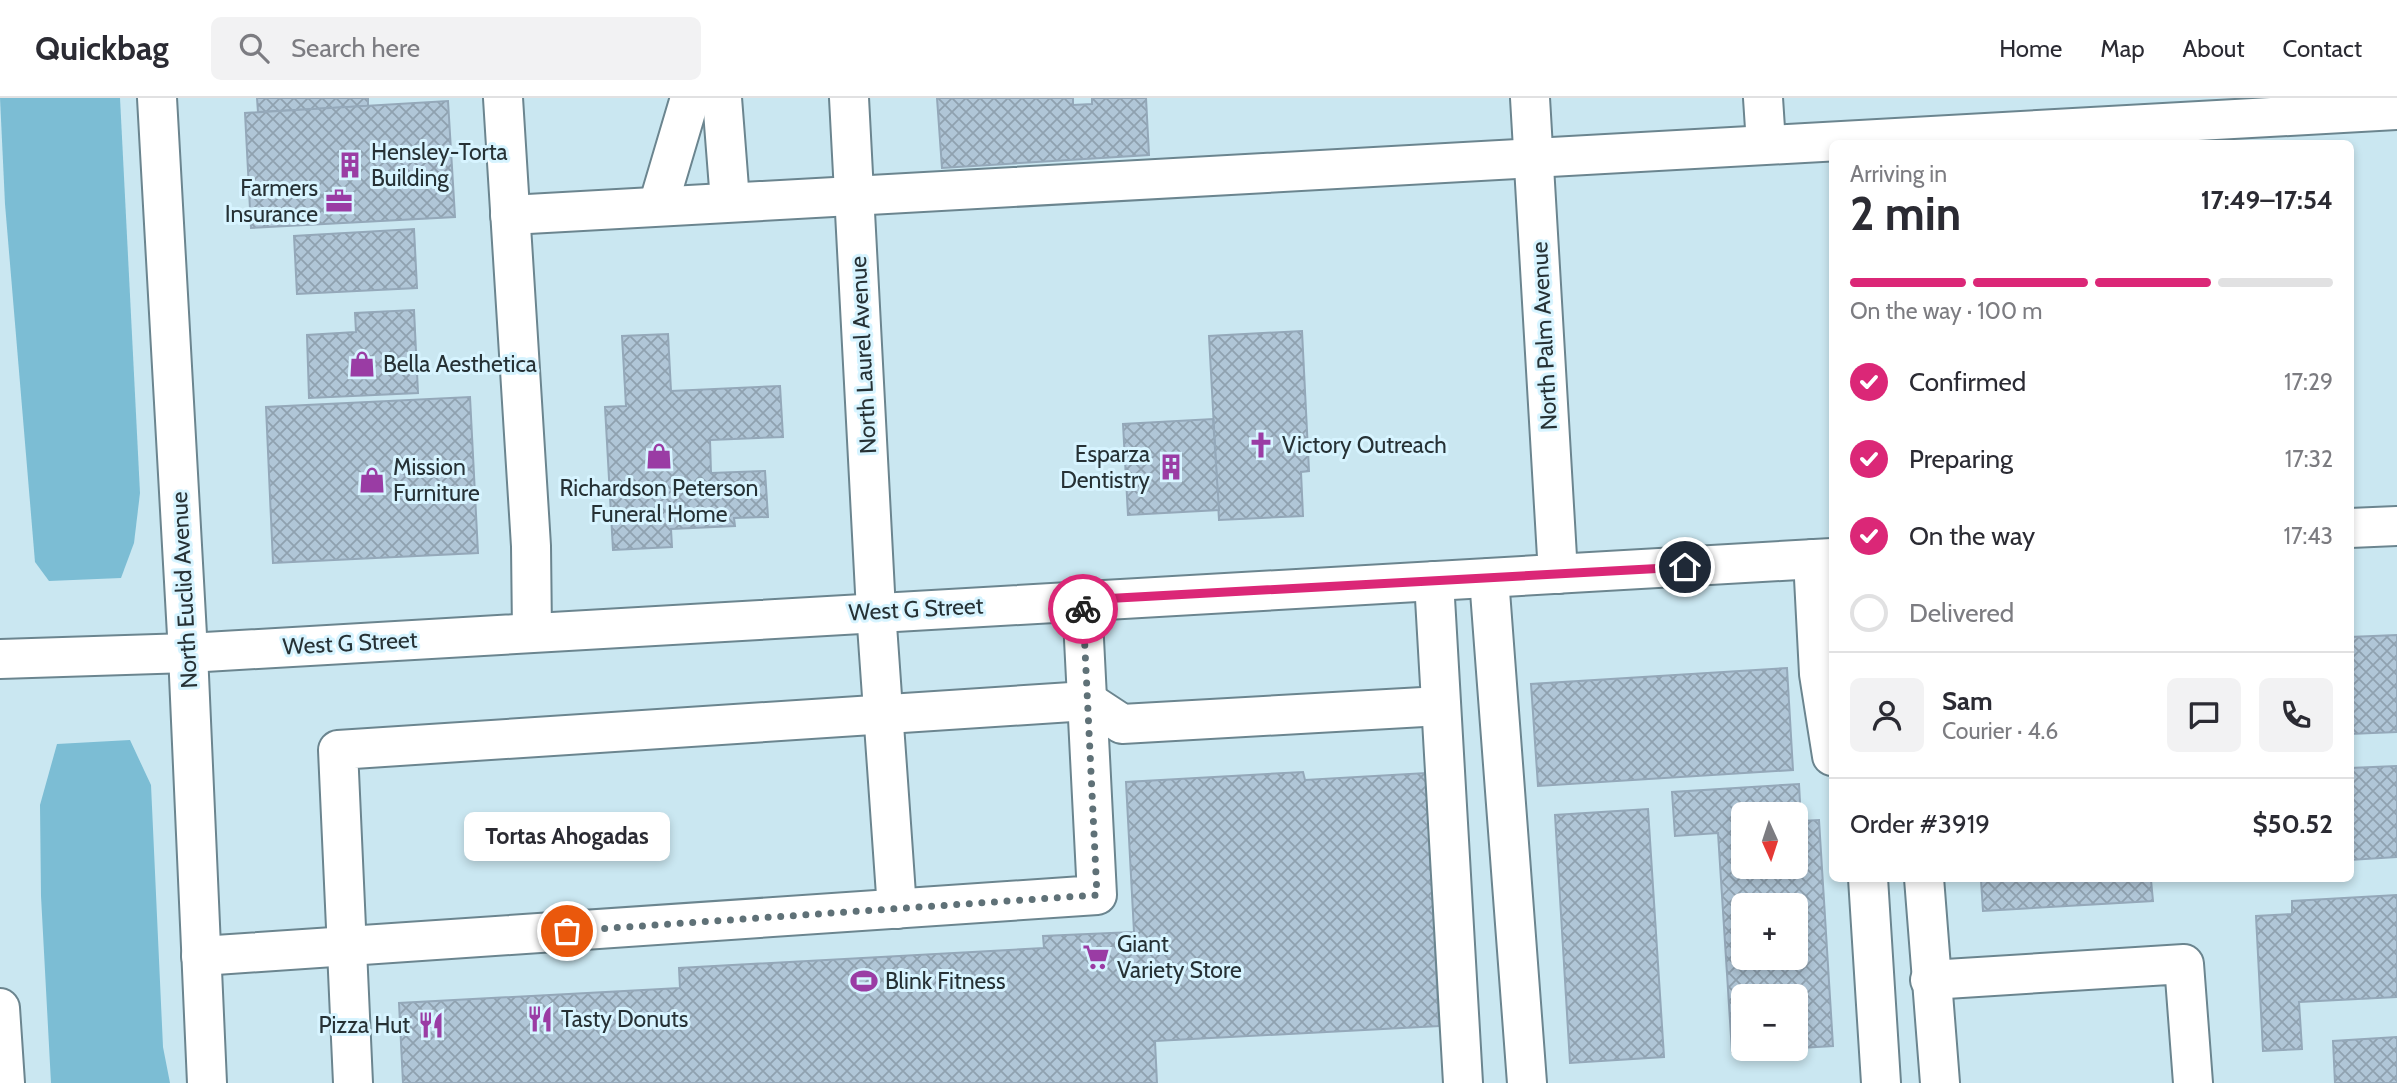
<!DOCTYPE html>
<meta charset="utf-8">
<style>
:root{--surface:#fff;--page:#f2f2f3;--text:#2b2b33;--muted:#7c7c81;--line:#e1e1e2;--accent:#db2777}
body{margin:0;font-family:Cabin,sans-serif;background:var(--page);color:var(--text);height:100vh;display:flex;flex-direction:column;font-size:26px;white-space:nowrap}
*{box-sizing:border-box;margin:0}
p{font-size:23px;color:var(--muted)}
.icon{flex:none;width:38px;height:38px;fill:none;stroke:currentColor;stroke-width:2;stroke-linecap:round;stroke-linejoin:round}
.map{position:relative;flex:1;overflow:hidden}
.panel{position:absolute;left:1829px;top:42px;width:525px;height:742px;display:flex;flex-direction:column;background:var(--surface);border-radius:10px;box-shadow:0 4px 10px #0003}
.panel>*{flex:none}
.needle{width:46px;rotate:177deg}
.fabs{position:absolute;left:1731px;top:704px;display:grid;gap:14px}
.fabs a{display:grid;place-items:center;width:77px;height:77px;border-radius:10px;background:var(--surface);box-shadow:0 4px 10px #0003;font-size:35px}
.pin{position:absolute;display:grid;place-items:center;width:60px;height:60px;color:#fff;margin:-30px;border:4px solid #fff;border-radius:50%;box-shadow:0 2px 7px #0007}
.courier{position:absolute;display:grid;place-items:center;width:70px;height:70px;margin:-35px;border:5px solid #db2777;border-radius:50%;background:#fff;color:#222;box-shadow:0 2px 9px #0007}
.bubble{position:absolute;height:49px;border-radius:10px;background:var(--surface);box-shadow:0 4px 10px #0003;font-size:23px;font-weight:800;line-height:49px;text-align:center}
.headline em{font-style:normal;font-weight:800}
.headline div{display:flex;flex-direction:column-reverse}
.headline{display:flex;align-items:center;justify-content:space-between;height:119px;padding:0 21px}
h1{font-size:46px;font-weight:800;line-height:52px}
.bar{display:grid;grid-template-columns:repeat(4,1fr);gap:10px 7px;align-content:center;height:84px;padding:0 21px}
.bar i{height:9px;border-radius:5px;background:var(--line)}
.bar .on{background:var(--accent)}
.bar p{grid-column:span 4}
.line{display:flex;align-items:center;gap:18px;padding:0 21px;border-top:2px solid var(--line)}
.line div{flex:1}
.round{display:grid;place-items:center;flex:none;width:74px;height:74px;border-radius:10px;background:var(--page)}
ol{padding:0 21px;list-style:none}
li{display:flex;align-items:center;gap:21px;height:77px}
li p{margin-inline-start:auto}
li .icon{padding:7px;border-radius:50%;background:var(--accent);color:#fff;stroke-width:4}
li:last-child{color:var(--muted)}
li i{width:38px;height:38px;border:4px solid var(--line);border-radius:50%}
header{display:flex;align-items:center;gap:42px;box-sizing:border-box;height:98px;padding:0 35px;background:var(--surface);border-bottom:2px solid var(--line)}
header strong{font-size:33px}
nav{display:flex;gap:38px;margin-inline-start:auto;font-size:24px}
.search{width:490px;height:63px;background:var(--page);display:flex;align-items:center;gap:18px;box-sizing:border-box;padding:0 24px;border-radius:10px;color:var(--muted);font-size:26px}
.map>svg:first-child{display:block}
</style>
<header>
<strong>Quickbag</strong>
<div class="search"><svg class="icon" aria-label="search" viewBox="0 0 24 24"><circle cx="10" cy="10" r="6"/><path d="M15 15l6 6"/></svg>Search here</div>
<nav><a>Home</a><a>Map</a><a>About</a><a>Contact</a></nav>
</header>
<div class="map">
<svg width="2397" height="985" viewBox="0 0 2397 985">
<defs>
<pattern id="building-cross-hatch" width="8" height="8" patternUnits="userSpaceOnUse" patternTransform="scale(1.75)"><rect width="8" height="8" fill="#b0c6d7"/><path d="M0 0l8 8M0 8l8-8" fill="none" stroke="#8fa1af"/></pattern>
</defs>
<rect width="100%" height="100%" fill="#cae7f1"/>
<g fill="#7cbdd4">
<polygon points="0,0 120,0 140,395 134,445 121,480 49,483 35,464 5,106"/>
<polygon points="130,642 151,687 163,949 170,985 51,985 41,798 40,707 57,646"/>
</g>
<g fill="url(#building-cross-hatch)" stroke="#94a8b9" stroke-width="2" fill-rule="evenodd">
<polygon points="257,0 368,0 368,8 258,14"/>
<polygon points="937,0 1073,0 1073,7 1092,6 1092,0 1146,0 1149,57 942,70"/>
<polygon points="448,3 455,119 251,130 245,15"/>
<polygon points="414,131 417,190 297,196 294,138"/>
<polygon points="414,212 418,295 309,300 307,237 356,234 355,215"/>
<polygon points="1302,233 1309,373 1301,374 1303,418 1219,422 1209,238"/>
<polygon points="668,236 671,293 780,288 783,339 710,342 711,375 765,373 768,419 734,420 735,428 671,431 672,449 613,452 605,309 626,308 622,238"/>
<polygon points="470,299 478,455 273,465 266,309"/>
<polygon points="1213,321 1219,412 1128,417 1123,326"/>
<polygon points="2397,537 2397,634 2350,636 2350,539"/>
<polygon points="1787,570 1793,672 1538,688 1531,586"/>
<polygon points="2397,668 2397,759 2350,762 2350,670"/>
<polygon points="1303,674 1305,682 1426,675 1439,928 1155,943 1157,985 403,985 399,905 680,890 679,870 1044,850 1043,838 1134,834 1126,684"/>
<path d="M 1799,686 L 1801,723 L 1819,722 L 1833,948 L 1732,954 L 1718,735 L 1675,738 L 1672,694 ZM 1743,716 L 1796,716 L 1796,768 L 1743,768 ZM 1743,807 L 1796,807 L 1796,859 L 1743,859 ZM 1743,898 L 1796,898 L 1796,950 L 1743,950 Z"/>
<polygon points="1648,711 1664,959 1570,965 1555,717"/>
<polygon points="1957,780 2181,780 2151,782 2153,803 1983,813 1981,782"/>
<polygon points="2397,797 2397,899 2299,904 2302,951 2263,953 2256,818 2292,816 2292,803"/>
<polygon points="2397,939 2397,985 2335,985 2333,943"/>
</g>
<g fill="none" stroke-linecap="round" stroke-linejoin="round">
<g stroke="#6b858f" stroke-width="42">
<g id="minor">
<polyline points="503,0 531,448 532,534"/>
<polyline points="722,0 730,103"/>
<polyline points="849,0 876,513 897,811"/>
<polyline points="1530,0 1558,476"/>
<polyline points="1763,0 1766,46"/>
<polyline points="658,108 690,0"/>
<polyline points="510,117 2397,12"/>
<polyline points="2350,430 2397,428"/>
<polyline points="1813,461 1819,576 1832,658"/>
<polyline points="1489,480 1527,985"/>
<polyline points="1434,483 1463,985"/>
<polyline points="0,561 188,555 1832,460"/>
<polyline points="1868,780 1881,985"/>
<polyline points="1924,780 1940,985"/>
<polyline points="201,858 1097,797 1082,502"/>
<polyline points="1930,882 2184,866 2193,985"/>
<polyline points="353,985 338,652 1087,603 1122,626 1441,608"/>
</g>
</g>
<g stroke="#6b858f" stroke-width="42">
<g id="major">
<polyline points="157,0 188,555 207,985"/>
<polyline points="0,910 5,985"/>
</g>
</g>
<use href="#minor" stroke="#fff" stroke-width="38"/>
<use href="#major" stroke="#fff" stroke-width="38"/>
</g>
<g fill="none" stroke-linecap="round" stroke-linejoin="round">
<polyline stroke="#5f7177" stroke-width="7" stroke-dasharray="0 12.6" points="567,833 1097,797 1083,511"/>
<polyline stroke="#db2777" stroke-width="9" points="1083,511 1082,502 1685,469"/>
</g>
<defs>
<g id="building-bare" transform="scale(2.1)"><path d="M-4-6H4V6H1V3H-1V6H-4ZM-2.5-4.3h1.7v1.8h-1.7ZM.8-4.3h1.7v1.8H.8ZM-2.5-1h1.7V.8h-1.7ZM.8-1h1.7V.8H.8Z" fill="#9a3ca4" stroke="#d7f4ff" stroke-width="2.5" paint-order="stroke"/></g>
<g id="office-bare" transform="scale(2.1)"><path d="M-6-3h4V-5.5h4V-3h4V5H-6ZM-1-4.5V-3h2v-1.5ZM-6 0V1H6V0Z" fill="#9a3ca4" stroke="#d7f4ff" stroke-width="2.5" paint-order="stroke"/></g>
<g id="shop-bare" transform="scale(2.1)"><path d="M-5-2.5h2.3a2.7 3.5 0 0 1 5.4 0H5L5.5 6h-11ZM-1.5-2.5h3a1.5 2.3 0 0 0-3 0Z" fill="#9a3ca4" stroke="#d7f4ff" stroke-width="2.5" paint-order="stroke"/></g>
<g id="church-bare" transform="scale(2.1)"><path d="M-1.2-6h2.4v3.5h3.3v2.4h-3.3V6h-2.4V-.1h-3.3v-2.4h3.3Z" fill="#9a3ca4" stroke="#d7f4ff" stroke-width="2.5" paint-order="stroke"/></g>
<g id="supermarket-bare" transform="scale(2.1)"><path d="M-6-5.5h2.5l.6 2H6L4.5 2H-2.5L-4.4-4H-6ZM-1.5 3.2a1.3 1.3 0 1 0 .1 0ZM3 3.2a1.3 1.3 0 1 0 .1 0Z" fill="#9a3ca4" stroke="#d7f4ff" stroke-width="2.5" paint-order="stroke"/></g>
<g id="stadium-bare" transform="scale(2.1)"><path d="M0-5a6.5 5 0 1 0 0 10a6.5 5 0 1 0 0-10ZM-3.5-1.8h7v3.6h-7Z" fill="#9a3ca4" stroke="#d7f4ff" stroke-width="2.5" paint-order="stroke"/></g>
<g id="restaurant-bare" transform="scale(2.1)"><path d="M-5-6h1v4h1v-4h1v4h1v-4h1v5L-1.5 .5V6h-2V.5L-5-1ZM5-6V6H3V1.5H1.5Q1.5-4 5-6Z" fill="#9a3ca4" stroke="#d7f4ff" stroke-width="2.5" paint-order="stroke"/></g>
</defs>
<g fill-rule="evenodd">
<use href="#building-bare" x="350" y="67"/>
<use href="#office-bare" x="339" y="103"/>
<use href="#shop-bare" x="362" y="266"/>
<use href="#church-bare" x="1261" y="347"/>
<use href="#shop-bare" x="659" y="358"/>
<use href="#building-bare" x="1171" y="369"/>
<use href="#shop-bare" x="372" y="382"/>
<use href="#supermarket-bare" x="1096" y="859"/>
<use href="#stadium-bare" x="864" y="883"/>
<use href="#restaurant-bare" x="540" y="921"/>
<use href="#restaurant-bare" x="431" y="927"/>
</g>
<g text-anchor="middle" stroke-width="6" stroke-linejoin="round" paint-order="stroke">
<g font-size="23" fill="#263135" stroke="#d7f4ff" text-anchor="start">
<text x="371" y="62">Hensley-Torta<tspan x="371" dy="26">Building</tspan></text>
<text x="318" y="98" text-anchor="end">Farmers<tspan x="318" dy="26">Insurance</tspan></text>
<text x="383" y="274">Bella Aesthetica</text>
<text x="1282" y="355">Victory Outreach</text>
<text x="1150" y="364" text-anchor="end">Esparza<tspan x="1150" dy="26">Dentistry</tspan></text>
<text x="393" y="377">Mission<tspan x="393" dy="26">Furniture</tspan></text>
<text x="659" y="398" text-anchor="middle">Richardson Peterson<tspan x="659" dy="26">Funeral Home</tspan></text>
<text x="1117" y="854">Giant<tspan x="1117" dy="26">Variety Store</tspan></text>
<text x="885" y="891">Blink Fitness</text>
<text x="561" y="929">Tasty Donuts</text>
<text x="410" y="935" text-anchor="end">Pizza Hut</text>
</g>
<g font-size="23" fill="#263135" stroke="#d7f4ff">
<text transform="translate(1544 238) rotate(-93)" y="8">North Palm Avenue</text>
<text transform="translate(863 257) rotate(-93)" y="8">North Laurel Avenue</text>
<text transform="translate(184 492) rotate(-93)" y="8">North Euclid Avenue</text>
<text transform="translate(916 511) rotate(-3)" y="8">West G Street</text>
<text transform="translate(350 545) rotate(-3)" y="8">West G Street</text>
</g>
</g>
</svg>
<div class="fabs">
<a><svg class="needle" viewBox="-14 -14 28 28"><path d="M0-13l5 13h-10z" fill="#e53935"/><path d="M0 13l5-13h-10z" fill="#7c7c81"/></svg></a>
<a>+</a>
<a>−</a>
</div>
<div class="pin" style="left:567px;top:833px;background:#ea580c"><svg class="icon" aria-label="bag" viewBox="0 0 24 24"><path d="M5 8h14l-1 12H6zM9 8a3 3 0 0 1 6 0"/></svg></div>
<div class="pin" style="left:1685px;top:469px;background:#1f2937"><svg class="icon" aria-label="home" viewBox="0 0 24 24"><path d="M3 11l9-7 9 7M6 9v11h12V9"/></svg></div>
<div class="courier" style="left:1083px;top:511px"><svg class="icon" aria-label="bike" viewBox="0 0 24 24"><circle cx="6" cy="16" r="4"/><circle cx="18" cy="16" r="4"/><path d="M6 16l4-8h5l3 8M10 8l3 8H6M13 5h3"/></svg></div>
<div class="bubble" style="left:464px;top:714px;width:206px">Tortas Ahogadas</div>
<section class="panel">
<div class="headline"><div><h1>2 min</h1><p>Arriving in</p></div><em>17:49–17:54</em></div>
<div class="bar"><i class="on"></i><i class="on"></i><i class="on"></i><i></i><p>On the way · 100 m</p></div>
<ol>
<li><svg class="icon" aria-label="check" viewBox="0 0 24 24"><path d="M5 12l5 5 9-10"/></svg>Confirmed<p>17:29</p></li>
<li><svg class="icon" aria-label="check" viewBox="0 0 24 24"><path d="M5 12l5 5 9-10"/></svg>Preparing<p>17:32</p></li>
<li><svg class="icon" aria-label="check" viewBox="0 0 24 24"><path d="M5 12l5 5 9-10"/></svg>On the way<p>17:43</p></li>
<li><i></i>Delivered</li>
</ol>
<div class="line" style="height:126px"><a class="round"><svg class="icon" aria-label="person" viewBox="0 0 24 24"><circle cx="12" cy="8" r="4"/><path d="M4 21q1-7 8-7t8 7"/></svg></a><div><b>Sam</b><p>Courier · 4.6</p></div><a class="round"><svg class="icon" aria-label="chat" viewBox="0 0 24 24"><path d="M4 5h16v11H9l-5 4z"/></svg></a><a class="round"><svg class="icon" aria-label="phone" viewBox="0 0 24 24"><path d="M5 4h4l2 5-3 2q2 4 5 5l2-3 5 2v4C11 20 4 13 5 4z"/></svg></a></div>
<div class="line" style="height:91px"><div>Order #3919</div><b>$50.52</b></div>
</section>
</div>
